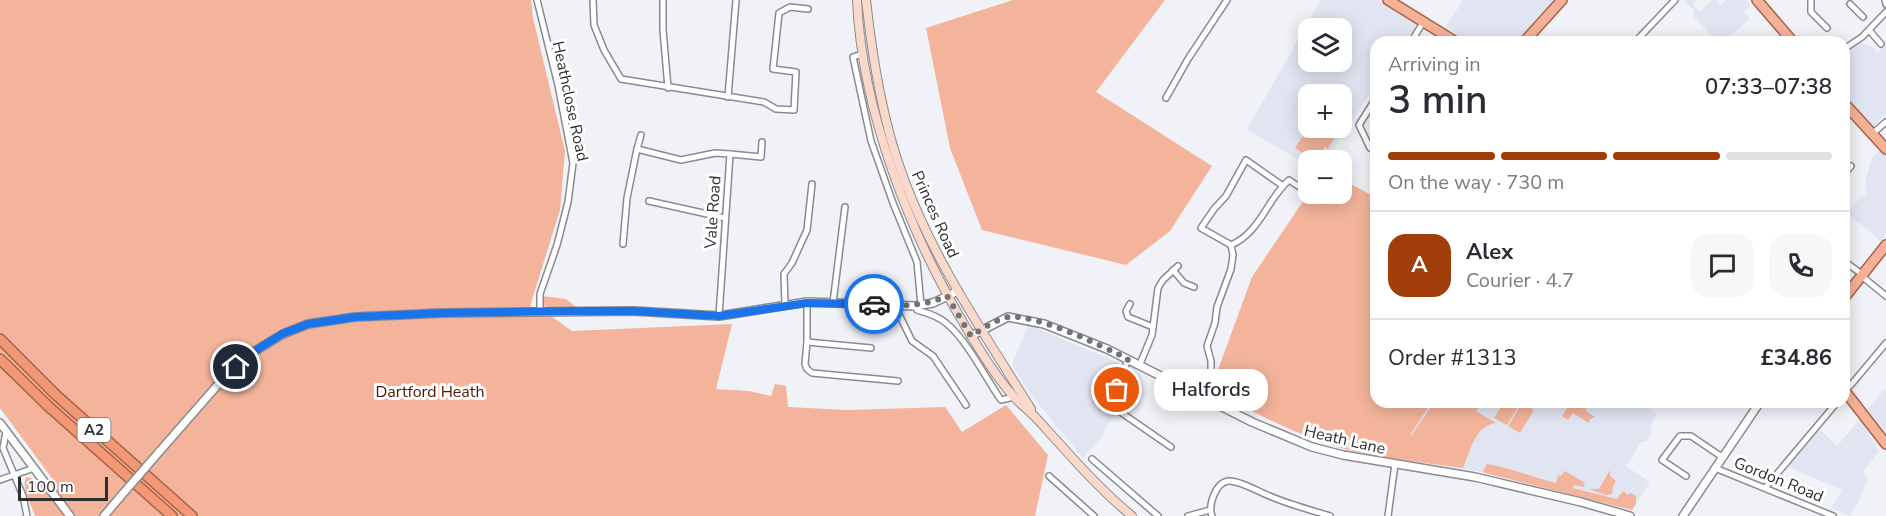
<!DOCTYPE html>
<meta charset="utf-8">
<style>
:root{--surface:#fff;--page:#f7f7f7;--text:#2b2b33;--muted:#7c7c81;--line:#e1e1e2;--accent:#a13d09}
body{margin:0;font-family:"Nunito Sans",sans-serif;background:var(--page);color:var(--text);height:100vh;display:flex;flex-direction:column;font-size:22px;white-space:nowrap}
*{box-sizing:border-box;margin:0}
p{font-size:20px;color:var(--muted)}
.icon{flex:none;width:33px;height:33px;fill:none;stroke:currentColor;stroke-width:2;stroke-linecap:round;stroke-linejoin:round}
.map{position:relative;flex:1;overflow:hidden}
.sheet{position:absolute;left:1370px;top:36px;width:480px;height:372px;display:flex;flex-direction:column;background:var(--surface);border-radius:18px;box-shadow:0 3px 15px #0003}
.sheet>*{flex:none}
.tools{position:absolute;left:1298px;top:18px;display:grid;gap:12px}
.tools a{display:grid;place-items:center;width:54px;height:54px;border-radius:12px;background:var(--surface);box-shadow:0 3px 15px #0003;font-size:30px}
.scale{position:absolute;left:18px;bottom:15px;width:90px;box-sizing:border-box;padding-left:6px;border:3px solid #2e2f31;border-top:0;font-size:16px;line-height:21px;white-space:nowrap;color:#2e2f31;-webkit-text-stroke:4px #fff;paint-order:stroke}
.pin{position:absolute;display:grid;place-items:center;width:51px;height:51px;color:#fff;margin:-26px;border:3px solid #fff;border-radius:50%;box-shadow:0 2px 6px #0007}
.courier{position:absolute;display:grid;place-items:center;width:60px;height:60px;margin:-30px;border:4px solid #1a73e8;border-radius:50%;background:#fff;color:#222;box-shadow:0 2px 8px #0007}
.bubble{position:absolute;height:42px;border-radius:18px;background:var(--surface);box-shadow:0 3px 15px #0003;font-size:20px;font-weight:600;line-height:42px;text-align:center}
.headline em{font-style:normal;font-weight:600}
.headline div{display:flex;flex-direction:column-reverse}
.headline{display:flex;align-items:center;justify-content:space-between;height:102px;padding:0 18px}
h1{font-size:39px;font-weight:600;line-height:45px}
.bar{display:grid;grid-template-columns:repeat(4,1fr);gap:9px 6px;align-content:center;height:72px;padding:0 18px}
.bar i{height:8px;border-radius:4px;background:var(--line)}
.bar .selected{background:var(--accent)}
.bar p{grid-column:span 4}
.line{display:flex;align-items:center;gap:15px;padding:0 18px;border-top:2px solid var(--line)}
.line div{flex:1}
.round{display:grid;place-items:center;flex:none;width:63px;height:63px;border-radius:18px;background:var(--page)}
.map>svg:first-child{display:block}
</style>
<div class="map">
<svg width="1886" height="516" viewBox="0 0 1886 516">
<rect width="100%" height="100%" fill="#f0f2f8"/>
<g fill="#e1e5f2" fill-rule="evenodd">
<path d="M 1321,0 L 1379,0 L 1417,24 L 1405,42 L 1376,42 L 1375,86 L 1326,160 L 1308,160 L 1308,166 L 1247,129 ZM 1308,28 L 1341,28 L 1341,62 L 1308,62 ZM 1308,94 L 1341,94 L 1341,128 L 1308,128 Z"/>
<polygon points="1463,0 1555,0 1515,42 1467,42 1446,27"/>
<polygon points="1684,0 1697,0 1692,4 1700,12 1712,0 1716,0 1721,5 1727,0 1746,0 1751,5 1744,12 1750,19 1728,37 1732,42 1719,42 1694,17 1694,10"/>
<polygon points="1860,42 1871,46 1878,53 1886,45 1886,114 1874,126 1871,126 1844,93 1844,51"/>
<polygon points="1881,149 1886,155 1886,233 1882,242 1847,213 1861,197 1867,194 1865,182 1868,171 1873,157"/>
<polygon points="1028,325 1119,363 1110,396 1110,410 1115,415 1106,426 1103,436 1083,458 1032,396 1012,365"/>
<polygon points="1375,375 1376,402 1651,402 1647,408 1657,414 1651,424 1651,433 1646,441 1641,442 1626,466 1650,482 1632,510 1477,471 1362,452 1329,444"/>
<polygon points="1886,388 1886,433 1868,408"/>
<polygon points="1860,419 1879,451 1863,472 1868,478 1857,505 1849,516 1831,508 1843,490 1788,467 1820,429 1837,446"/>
</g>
<g fill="#f3b49b">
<path d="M 0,0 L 531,0 L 533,18 L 565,151 L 560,210 L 531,303 L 530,314 L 548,314 L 572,331 L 732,324 L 716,389 L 749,391 L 771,396 L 775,384 L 786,386 L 788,407 L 848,410 L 945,407 L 962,432 L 1006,405 L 1048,455 L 1035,516 L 35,516 C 31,504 21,488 26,477 C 35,478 39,484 45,490 L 54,481 L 0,408 Z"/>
<polygon points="1013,0 1165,0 1096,92 1212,166 1170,231 1126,265 982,230 950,148 926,28"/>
<polygon points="1341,120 1345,123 1338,134 1335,133 1333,135 1335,137 1328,149 1325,147 1323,150 1326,152 1321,160 1313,160 1295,148 1302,137 1305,138 1307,135 1304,133 1308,126 1341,128"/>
<path d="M 1341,179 L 1375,197 L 1376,402 L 1432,402 L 1410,435 L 1411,436 L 1434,402 L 1482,402 L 1476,411 L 1496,423 C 1474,426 1471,451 1463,468 C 1420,462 1373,458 1331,445 C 1293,433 1258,414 1222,396 L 1215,378 L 1252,277 L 1308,194 L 1341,194 Z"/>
<polygon points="542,296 566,299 576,307 547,309 543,304"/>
<polygon points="1504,402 1521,402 1507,425 1494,418"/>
<polygon points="1571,402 1583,402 1587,412 1595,417 1590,419 1589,423 1573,413 1568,420 1562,416"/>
<polygon points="1522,403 1534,410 1520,433 1508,426"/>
<path d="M 1487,464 C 1511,468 1532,477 1556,483 L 1558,475 L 1561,476 L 1565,471 L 1585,483 L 1583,487 L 1574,485 L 1573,488 L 1617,499 L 1623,491 L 1628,495 L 1630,493 L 1636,496 L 1636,504 L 1632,510 L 1485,473 L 1483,471 Z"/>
<polygon points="1610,470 1610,476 1616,481 1613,486 1612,494 1606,495 1589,489 1599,489"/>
</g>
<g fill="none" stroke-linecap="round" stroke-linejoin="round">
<g stroke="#898b90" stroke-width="8">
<g id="minor">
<polyline points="537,0 558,85 573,163 568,202 557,245 540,294 540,311"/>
<polyline points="593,0 594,25 604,50 621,79 764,102 776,109 794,110 796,72 773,69 779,13 790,7 808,9"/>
<polyline points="663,0 663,30 668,88"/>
<polyline points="1811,0 1811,12 1827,28"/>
<polyline points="1885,0 1886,4"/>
<polyline points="1850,4 1863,17"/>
<polyline points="1869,30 1881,44"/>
<polyline points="1411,42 1424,21"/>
<polyline points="1635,42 1675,0"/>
<polyline points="1844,49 1862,37 1886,12"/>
<polyline points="862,54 853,57 871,141 893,203 917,262 921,305"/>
<polyline points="728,97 736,0"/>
<polyline points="1166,98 1188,59 1227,0"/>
<polyline points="1872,134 1886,122"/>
<polyline points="1370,148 1359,125 1376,98"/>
<polyline points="637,149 641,135"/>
<polyline points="1844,174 1851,166"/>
<polyline points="649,201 725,218"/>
<polyline points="623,244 627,198 637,149 681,160 715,153 730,154"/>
<polyline points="1231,245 1201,228 1214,209 1226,196 1246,160 1283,186"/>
<polyline points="1844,261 1859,272 1864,278 1886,296"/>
<polyline points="1173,270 1184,283 1194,287"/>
<polyline points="807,302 807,342 805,364 807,369 812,373 898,381"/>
<polyline points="833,303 845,207"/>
<polyline points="1130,304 1126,311 1128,317 1153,327"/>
<polyline points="785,305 784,274 792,263 807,230 812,184"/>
<polyline points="895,306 912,341 933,356 966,405"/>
<path d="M 915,306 L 917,310 C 927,313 938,316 946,323 C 967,340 985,377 1001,400 L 1014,397"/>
<polyline points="719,316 730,154 761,157 762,142"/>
<polyline points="807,342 871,348"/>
<polyline points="1128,359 1117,390 1116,409 1171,447"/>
<polyline points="1140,364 1152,335 1158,288 1163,280 1178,266"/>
<polyline points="1850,386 1886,343"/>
<path d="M 1201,395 L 1211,372 L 1211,361 L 1207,346 L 1215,323 L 1217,307 L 1231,269 L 1233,255 L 1231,245 C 1260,233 1267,199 1289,180 L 1301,188"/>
<polyline points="6,432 3,448 23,496 27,516"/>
<polyline points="1092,459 1158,516"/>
<polyline points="1715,468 1833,516"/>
<polyline points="1049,476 1094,516"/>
<polyline points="1686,476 1662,460 1680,436 1691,436 1722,457"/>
<polyline points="0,480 34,468"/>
<polyline points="1765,488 1834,406"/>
<polyline points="1188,516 1210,510"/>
<path d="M 1212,516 C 1208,506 1215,483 1228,481 C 1239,480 1261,493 1272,497 C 1291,505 1311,510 1330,516"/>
<polyline points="1388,516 1395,464"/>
</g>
</g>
<g stroke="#898b90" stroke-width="10">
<g id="tertiary">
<polyline points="971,336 1008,317 1044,324 1107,349 1252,422 1312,447 1343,455 1475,477 1581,502 1630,516"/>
<polyline points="0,423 70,516"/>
<polyline points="159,452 222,380 250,354 283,334 308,324 355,317 442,313 634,311 719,316 807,302 915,306 933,303 958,291"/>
<polyline points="104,516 120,497"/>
<polyline points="1683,516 1760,402"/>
</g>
</g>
<g stroke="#898b90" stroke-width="10">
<g id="secondary">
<path d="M 857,0 C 862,111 910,235 967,329 C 981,352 996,377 1014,397 C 1021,405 1030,411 1037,419 C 1044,426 1051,435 1058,442 C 1081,468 1105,494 1132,516"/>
<path d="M 866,0 C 873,62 883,124 905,182 C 936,264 985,335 1031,409"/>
</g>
</g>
<g stroke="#ab6347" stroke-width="12">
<g id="primary">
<polyline points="1388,0 1456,42"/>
<polyline points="1757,0 1793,42"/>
<polyline points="1524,42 1562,0"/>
<polyline points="1844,103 1886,149"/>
<polyline points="1844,298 1886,245"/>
<polyline points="1844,390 1886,444"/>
</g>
</g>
<g stroke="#ab6347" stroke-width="12">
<g id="trunk">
<polyline points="0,339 56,395 192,516"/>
<polyline points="0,359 48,406 172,516"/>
</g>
</g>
<use href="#minor" stroke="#fff" stroke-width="5"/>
<use href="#tertiary" stroke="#fff" stroke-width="7"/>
<use href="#secondary" stroke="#fad9cb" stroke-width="8"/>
<use href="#primary" stroke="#f5b298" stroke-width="9"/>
<use href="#trunk" stroke="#f29876" stroke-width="9"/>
<g stroke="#898b90" stroke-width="10" stroke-linecap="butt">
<polyline id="tertiary-bridge" points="120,497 159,452"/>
</g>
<use href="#tertiary-bridge" stroke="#fff" stroke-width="7"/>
</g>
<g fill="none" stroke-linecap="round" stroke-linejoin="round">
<path stroke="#727377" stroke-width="6" stroke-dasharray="0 10.8" d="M 874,304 C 901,306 923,307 947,296 L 971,336 C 983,329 996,319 1009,317 C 1037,314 1102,346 1128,359 L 1117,390"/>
<polyline stroke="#1a73e8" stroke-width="8" points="236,367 250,354 282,334 308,324 355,317 442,313 575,311 634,311 719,316 807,303 874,304"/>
</g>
<g text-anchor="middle" stroke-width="6" stroke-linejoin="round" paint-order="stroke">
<rect fill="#fff" stroke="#6d6d6f" stroke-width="1.5" x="77.5" y="418" width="33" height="24" rx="4.5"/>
<g font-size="15" font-weight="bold" fill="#2e2f31">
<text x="94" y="435">A2</text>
</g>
<g font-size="16" fill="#2e2f31" stroke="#fff">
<text transform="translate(571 101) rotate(78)" y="6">Heathclose Road</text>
<text transform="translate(712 212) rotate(-86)" y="6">Vale Road</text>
<text transform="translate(936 214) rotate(66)" y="6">Princes Road</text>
<text transform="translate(1345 439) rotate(13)" y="6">Heath Lane</text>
<text transform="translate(1779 479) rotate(22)" y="6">Gordon Road</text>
</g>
<g font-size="16" fill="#501600" stroke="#fff">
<text x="430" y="397">Dartford Heath</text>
</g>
</g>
</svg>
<div class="tools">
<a><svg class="icon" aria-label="layers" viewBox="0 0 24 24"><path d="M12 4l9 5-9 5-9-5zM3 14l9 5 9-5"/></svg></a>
<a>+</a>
<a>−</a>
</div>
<div class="scale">100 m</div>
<div class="pin" style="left:1117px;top:390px;background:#ea580c"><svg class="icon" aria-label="bag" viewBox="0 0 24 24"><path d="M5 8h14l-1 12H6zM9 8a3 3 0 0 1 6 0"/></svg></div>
<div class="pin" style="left:236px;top:367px;background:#1f2937"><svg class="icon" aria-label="home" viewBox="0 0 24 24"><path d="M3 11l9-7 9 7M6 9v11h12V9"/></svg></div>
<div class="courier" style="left:874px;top:304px"><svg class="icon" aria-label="car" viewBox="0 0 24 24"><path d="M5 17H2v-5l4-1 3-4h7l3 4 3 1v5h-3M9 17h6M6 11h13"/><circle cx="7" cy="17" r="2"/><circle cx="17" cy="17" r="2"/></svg></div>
<div class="bubble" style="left:1154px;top:369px;width:114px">Halfords</div>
<section class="sheet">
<div class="headline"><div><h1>3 min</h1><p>Arriving in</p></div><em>07:33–07:38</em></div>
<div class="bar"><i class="selected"></i><i class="selected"></i><i class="selected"></i><i></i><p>On the way · 730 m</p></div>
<div class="line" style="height:108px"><b class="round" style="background:var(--accent);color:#fff">A</b><div><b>Alex</b><p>Courier · 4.7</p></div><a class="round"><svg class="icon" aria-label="chat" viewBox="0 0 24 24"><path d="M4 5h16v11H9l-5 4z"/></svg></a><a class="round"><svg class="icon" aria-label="phone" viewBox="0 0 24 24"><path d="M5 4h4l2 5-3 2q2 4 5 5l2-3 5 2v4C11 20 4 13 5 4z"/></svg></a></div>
<div class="line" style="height:78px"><div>Order #1313</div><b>£34.86</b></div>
</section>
</div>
